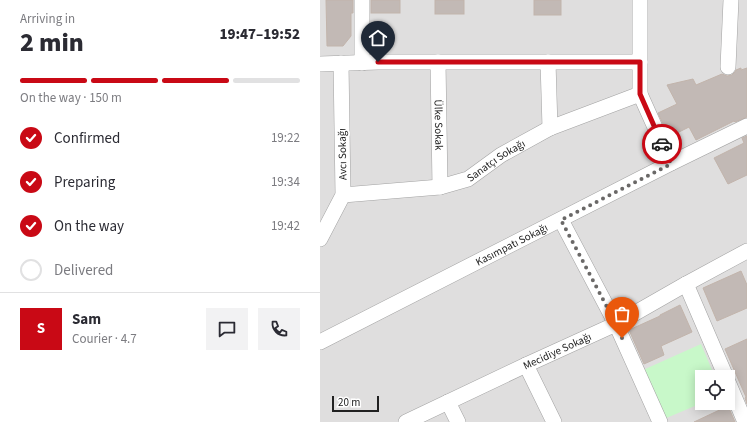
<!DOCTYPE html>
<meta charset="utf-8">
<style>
:root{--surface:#fff;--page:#f2f2f3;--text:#2b2b33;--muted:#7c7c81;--line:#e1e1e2;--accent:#c90915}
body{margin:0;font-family:"Source Sans 3",sans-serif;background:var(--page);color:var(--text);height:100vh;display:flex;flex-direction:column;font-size:15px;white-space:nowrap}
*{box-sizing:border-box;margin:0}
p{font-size:13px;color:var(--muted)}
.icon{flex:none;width:22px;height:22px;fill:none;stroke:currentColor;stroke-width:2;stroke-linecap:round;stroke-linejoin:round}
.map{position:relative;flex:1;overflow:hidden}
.side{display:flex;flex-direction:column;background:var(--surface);width:320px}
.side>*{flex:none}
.buttons{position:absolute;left:375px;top:370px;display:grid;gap:8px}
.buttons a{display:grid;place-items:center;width:40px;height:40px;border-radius:0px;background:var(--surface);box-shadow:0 2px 10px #0003;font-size:20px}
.scale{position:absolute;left:12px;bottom:10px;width:47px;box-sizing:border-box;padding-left:4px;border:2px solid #212121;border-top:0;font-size:11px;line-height:14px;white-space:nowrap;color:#212121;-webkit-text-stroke:3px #fff;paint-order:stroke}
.pin{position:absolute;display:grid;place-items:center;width:34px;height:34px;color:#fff;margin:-41px -17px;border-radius:50% 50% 50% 0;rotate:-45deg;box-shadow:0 0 4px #0007}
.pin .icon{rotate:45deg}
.courier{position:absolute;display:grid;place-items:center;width:40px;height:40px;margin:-20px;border:3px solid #c90915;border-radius:50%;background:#fff;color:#222;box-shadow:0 1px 5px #0007}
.summary em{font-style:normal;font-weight:800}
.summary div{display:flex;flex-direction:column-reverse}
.summary{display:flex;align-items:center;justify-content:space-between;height:68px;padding:0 20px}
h1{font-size:26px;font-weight:800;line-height:30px}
.bar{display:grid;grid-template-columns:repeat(4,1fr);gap:6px 4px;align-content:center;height:48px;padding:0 20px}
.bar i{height:5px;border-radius:3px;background:var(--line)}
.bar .active{background:var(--accent)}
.bar p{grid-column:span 4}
.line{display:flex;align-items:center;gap:10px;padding:0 20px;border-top:1px solid var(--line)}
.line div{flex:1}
.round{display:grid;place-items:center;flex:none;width:42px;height:42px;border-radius:0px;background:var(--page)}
ol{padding:0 20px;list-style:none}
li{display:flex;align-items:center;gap:12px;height:44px}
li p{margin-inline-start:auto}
li .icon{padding:4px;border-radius:50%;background:var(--accent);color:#fff;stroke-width:4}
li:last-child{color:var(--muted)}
li i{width:22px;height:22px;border:2px solid var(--line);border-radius:50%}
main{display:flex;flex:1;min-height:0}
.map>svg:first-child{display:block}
</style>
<main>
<section class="side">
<div class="summary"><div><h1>2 min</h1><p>Arriving in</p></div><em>19:47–19:52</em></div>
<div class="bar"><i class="active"></i><i class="active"></i><i class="active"></i><i></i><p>On the way · 150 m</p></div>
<ol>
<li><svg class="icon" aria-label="check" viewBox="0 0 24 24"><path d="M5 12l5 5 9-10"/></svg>Confirmed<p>19:22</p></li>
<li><svg class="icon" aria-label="check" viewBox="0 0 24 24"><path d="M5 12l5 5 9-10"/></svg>Preparing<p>19:34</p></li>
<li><svg class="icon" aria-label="check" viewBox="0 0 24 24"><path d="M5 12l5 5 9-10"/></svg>On the way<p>19:42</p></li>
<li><i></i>Delivered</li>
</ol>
<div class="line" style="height:72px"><b class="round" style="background:var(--accent);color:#fff">S</b><div><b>Sam</b><p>Courier · 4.7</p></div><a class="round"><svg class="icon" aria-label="chat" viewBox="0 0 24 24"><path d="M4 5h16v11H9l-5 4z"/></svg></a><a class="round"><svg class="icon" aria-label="phone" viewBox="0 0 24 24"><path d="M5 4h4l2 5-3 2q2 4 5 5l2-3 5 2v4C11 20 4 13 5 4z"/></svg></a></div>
</section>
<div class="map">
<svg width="427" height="422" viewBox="0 0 427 422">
<rect width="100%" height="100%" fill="#f1ede8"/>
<path fill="#dfdede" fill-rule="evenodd" d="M 0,0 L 427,0 L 427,422 L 0,422 ZM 382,377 L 408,377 L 408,403 L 382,403 Z"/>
<polygon fill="#c8f8c9" points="381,344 395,377 382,377 382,403 344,419 323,370"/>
<g fill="#c2b9b5" stroke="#c2b4ab">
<polygon points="6,0 33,0 33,13 31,13 31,36 23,46 7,46"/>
<rect x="51" y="0" width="29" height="13"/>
<rect x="115" y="0" width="29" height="14"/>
<rect x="214" y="0" width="27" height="15"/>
<polygon points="421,68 421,70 427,68 427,117 415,122 414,121 376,140 369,127 349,137 338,113 357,104 347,85 373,79 376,85 402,74 407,76 412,75 415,72 416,70"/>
<polygon points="427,136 427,175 408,184 394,158 424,143 422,138"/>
<polygon points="421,271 427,285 427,308 397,321 383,288"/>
<polygon points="360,305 372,332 341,346 344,355 324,364 309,330 340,316 340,315"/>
<polygon points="427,339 427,404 425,398 426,397 405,349"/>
<polygon points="408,406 415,422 374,422"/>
</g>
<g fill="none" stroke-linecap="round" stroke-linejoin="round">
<g stroke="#a2a2a2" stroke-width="16">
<g id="minor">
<polyline points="42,0 42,63"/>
<polyline points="320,0 320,94 351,163"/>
<path id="s1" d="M 118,62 L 120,187"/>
<polyline points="228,62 230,128"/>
<polyline points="0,64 58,62 320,62"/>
<polyline points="408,67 411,0"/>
<path id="s2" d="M 23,195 L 120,187 L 148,179 L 181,155 L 230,128 L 320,94"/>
<polyline points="241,220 296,324 340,422"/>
<polyline points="0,239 23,195 21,63"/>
<polyline points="366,284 406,377"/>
<path id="s3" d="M 0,342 L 351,163 L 427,126"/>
<polyline points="206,365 234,422"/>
<polyline points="408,382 425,422"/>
<polyline points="128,402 138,422"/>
<path id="s4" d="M 86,422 L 206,365 L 296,324 L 366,284 L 427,251"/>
</g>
</g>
<use href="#minor" stroke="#fff" stroke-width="15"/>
</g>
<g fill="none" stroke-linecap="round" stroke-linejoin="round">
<polyline stroke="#6a6867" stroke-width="4" stroke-dasharray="0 7.2" points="302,338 296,324 241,220 351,164 342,144"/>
<polyline stroke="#c90915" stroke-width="5" points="58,62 320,62 320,94 342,144"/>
</g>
<g text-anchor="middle" stroke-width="3.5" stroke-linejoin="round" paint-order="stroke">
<g font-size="11" fill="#212121" stroke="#fff">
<text dy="4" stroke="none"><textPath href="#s1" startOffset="63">Ülke Sokak</textPath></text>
<text transform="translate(22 154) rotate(-91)" y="4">Avcı Sokağı</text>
<text dy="4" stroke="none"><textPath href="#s2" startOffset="160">Sanatçı Sokağı</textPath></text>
<text dy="4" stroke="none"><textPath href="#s3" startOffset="215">Kasımpatı Sokağı</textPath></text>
<text dy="4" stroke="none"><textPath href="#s4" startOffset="167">Mecidiye Sokağı</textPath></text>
</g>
</g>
</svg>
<div class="buttons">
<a><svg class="icon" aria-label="locate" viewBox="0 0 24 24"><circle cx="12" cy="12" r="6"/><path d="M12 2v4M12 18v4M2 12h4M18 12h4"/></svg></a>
</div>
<div class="scale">20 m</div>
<div class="pin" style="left:302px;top:338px;background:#ea580c"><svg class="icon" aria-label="bag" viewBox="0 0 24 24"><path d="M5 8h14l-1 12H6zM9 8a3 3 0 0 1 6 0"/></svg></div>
<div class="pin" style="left:58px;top:62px;background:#1f2937"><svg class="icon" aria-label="home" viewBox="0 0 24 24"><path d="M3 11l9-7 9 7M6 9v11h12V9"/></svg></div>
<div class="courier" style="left:342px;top:144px"><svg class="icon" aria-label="car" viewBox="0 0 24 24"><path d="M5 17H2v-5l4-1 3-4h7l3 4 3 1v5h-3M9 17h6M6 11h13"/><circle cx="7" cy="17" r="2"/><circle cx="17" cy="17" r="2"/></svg></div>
</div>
</main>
